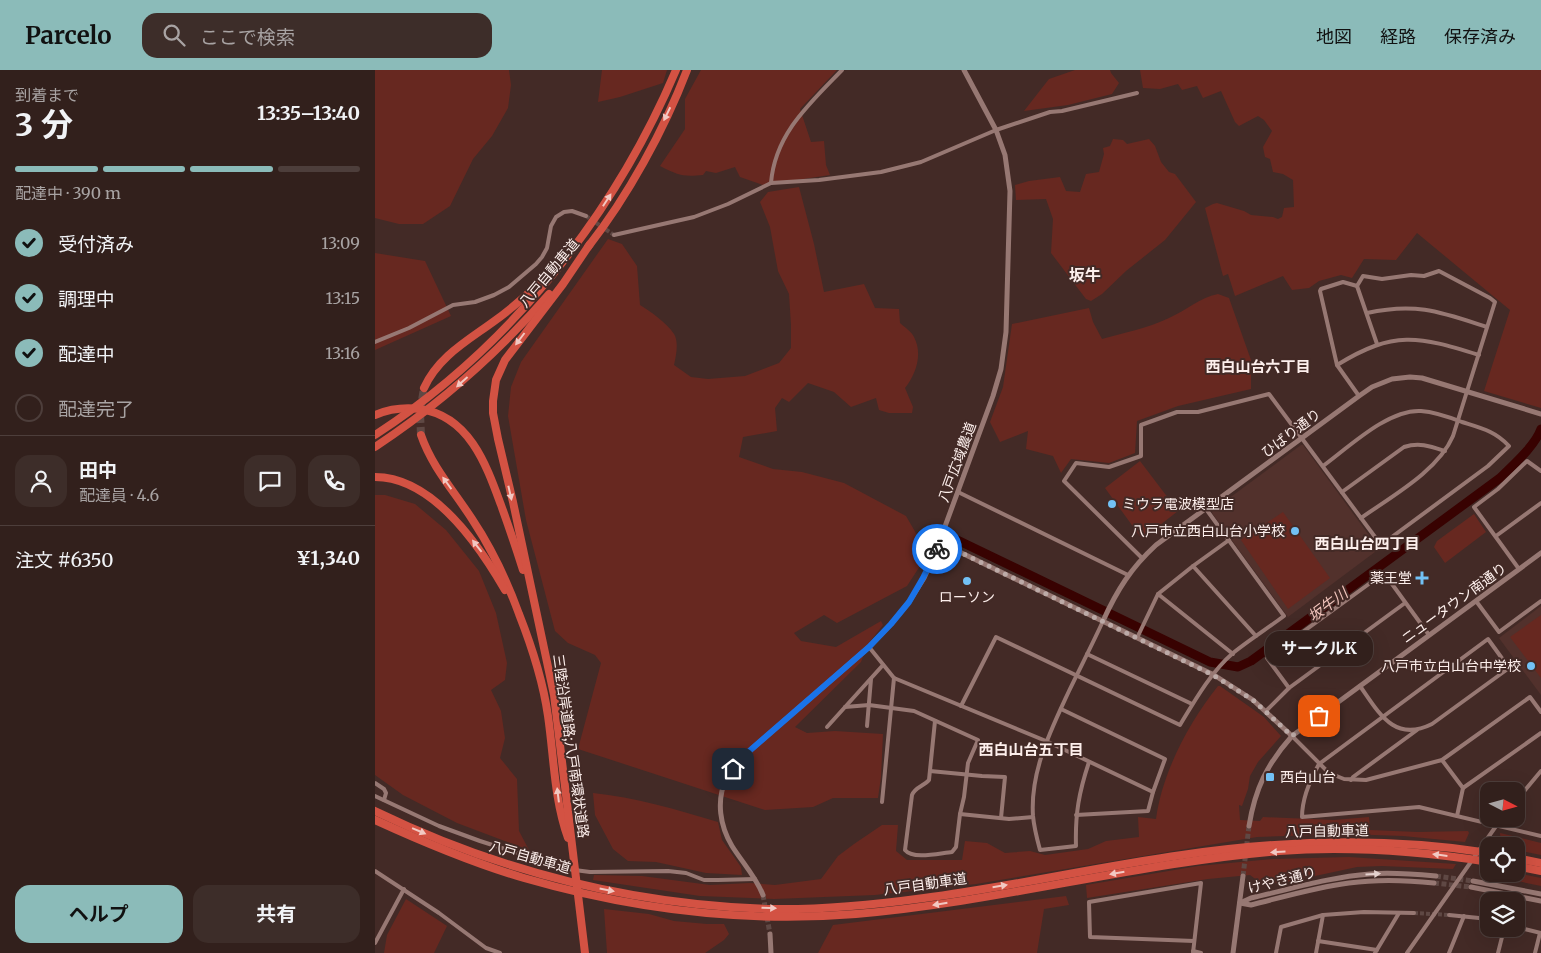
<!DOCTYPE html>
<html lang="ja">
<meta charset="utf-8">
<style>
:root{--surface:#32201c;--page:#3d2d29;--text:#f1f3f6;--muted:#a8a3a3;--line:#4d3e3b;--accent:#8bbbb9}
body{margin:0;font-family:Merriweather,"Noto Sans JP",serif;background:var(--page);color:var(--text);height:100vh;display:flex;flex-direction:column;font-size:19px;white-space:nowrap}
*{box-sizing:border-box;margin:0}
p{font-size:16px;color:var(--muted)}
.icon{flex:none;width:28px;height:28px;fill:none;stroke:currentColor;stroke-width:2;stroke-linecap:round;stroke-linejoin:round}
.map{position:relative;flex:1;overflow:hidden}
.panel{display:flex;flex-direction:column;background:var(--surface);width:375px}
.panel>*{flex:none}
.needle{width:32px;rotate:96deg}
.fabs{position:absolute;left:1105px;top:712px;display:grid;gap:10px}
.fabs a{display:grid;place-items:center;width:45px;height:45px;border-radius:10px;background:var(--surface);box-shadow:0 5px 20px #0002,0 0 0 1px var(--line);font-size:25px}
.pin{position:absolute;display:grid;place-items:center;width:42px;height:42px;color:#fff;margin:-21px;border-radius:10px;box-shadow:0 2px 8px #0006}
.courier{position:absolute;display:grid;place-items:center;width:50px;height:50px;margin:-25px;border:4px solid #1a73e8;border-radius:50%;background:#fff;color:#222;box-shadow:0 1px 6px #0007}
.bubble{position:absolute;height:35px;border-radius:15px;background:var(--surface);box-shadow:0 5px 20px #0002,0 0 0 1px var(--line);font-size:16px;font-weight:700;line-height:35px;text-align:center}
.head em{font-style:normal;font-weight:700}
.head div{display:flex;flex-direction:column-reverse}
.head{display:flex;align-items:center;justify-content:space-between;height:85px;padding:0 15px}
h1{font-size:32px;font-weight:700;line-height:38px}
.bar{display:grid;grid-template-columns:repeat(4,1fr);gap:8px 5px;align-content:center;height:60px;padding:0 15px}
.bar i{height:6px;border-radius:4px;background:var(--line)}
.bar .on{background:var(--accent)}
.bar p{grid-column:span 4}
.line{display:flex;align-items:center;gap:12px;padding:0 15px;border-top:1px solid var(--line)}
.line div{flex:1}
.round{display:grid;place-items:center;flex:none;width:52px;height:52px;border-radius:15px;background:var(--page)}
ol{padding:0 15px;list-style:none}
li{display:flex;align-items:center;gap:15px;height:55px}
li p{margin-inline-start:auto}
li .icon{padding:5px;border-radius:50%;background:var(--accent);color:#111;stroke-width:4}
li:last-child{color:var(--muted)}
li i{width:28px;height:28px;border:2px solid var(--line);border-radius:50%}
.primary-button{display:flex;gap:10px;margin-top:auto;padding:10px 15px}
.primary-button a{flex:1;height:58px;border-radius:15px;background:var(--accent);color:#111;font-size:20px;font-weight:700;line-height:58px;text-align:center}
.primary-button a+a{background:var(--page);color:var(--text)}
header{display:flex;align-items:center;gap:30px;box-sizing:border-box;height:70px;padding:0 25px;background:var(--accent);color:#111}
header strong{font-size:24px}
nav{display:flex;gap:28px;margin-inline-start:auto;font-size:18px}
.search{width:350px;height:45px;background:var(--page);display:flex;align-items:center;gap:12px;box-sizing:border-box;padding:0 18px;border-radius:15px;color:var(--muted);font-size:19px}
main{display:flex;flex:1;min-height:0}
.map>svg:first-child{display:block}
</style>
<header>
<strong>Parcelo</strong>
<div class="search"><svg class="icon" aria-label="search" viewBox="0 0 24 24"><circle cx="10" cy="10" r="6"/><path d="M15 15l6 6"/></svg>ここで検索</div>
<nav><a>地図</a><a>経路</a><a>保存済み</a></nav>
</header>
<main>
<section class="panel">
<div class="head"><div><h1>3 分</h1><p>到着まで</p></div><em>13:35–13:40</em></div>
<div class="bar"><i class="on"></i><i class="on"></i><i class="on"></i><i></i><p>配達中 · 390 m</p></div>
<ol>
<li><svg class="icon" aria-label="check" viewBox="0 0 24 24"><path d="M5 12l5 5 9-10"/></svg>受付済み<p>13:09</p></li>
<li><svg class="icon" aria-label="check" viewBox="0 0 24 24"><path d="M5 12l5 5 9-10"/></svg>調理中<p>13:15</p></li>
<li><svg class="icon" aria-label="check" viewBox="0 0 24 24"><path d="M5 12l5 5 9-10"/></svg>配達中<p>13:16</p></li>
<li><i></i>配達完了</li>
</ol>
<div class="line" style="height:90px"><a class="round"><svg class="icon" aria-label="person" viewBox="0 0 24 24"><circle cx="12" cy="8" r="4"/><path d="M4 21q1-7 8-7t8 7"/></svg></a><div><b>田中</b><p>配達員 · 4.6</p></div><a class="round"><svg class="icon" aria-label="chat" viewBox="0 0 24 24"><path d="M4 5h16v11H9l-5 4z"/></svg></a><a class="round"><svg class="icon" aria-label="phone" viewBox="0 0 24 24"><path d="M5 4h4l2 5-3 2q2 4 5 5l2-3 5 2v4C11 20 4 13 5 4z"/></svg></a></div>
<div class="line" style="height:65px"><div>注文 #6350</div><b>¥1,340</b></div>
<div class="primary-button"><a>ヘルプ</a><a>共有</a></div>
</section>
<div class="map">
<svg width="1166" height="883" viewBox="0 0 1166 883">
<rect width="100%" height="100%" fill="#432a26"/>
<g fill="#52312c">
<polygon points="926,375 928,375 1004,479 913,547 837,443 838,440"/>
<polygon points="1166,536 1166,625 1124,568"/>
</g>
<g fill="#672820">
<polygon points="0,0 134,0 136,15 133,38 117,66 98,89 75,136 48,154 24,154 0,148"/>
<polygon points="227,0 292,0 288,13 245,27 223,32"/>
<path d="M 326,0 L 462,0 L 425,39 L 436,72 L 449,71 L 451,95 L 455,105 L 388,115 L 365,107 L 360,97 L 341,103 L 331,101 L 328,105 C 307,107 303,105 285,96 L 310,59 L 310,29 Z"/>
<polygon points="700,0 735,0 736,3 744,13 737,24 693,35 649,41 674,9"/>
<polygon points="765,0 1166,0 1166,338 1109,321 1135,240 1042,163 1021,190 989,189 977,208 966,205 944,211 934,218 917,220 908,206 860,226 853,204 848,206 830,138 838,134 842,133 869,141 876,145 898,147 903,149 907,147 909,138 919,137 918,110 908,104 898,102 895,89 890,87 888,77 897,61 889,50 883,46 864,56 860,52 846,21 828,28 822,16 807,20 803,14 785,19 768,18"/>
<polygon points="738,69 748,70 752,74 774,69 780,76 786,92 794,102 800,104 821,132 790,170 751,201 727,224 716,231 711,229 676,183 678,149 671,129 641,130 640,115 654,111 685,107 691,121 705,122 711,104 724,102 729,84 728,78 735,76"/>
<path d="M 424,117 L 439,174 L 449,222 L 489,214 L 500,238 L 524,239 L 525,253 C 529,257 536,261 539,267 C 548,284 541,304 530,318 L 538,337 L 537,343 L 514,343 L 504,340 L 501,328 L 476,337 L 459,322 L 433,313 L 414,332 L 407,328 L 400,338 L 402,361 L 368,367 L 364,387 L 398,399 L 427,402 L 469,413 L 531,446 L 549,477 L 547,493 L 532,516 L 462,553 L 449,545 L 419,563 L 426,571 L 461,577 L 506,551 L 508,555 L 493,574 L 486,592 L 420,657 L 432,663 L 460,661 L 508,664 L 506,707 L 503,728 L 458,728 L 438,737 L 390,740 L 203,679 L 226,593 L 220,585 L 193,573 L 180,561 L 151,450 L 133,346 L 136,317 L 146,292 L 233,169 L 247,174 L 262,196 L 265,235 C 276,242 291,252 299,264 C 304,272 301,286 299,295 L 316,307 L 333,309 L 370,306 L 404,293 L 416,278 L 416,255 L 414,224 L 403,201 L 395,157 L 385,132 L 393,122 Z"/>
<polygon points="0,183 50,191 76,246 0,280"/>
<path d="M 843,224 L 854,228 L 876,290 L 876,319 L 803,336 L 762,351 L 760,383 L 734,393 L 696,389 L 686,403 L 678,386 L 651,379 L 653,361 L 625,372 L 615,352 L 628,317 L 637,254 L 714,238 L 718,252 L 727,269 C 749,263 773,258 794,248 C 812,240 824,228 843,224 Z"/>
<polygon points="765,391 803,441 767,469 730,418"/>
<polygon points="0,425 10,425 40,434 71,460 104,501 121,543 132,593 130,610 116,620 126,641 130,668 125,688 142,709 144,761 154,780 82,753 28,725 0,705"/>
<polygon points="908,442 955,508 913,539 866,470"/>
<polygon points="1099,444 1111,462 1070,493 1059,477 1062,471"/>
<polygon points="1166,545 1166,608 1135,567"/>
<path d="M 843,616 L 845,616 L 889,647 L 906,666 L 883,692 L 875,706 L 873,719 L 867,736 L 864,735 L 865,750 L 885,751 L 888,747 L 959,750 L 994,747 L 995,760 L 1043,762 L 1093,761 L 1094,763 L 1090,772 L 1028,766 L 970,764 L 882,767 L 601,814 L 500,825 L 399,829 L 325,826 L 218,810 L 219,805 L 267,806 L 335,815 L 375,813 L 400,815 L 446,809 L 463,786 L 479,774 L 507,755 L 523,755 L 521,781 L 532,790 L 587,790 L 590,771 L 612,773 L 630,783 L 655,781 L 670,785 L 713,779 L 731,771 L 764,767 L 763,747 L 781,749 C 787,703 814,652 843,616 Z"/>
<path d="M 218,723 C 259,727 303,740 343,752 L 347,770 L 366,797 L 367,805 L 331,803 L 281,792 L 253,791 L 238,779 L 220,745 Z"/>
<polygon points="1125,763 1166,773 1166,785 1141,780 1141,776 1128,776 1126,774"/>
<polygon points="974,787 1081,794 1078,799 1007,796 982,797 912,812 887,814 875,805 833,809 712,828 711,815 823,796 898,789"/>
<polygon points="1113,798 1114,804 1141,803 1166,808 1166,816 1109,804"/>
<polygon points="691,826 694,835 669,839 662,883 443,883 458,855"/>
<polygon points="31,829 72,856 59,883 9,883 12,865"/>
<polygon points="229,839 274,844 299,851 332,854 349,854 354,864 349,870 330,883 232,883"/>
</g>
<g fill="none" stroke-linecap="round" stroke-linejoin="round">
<path stroke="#380201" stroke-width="9" d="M 574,466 L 835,592 L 863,597 L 876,591 L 1125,408 C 1138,395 1160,376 1166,359"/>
<g stroke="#5f4844" stroke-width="4" stroke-dasharray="4 2" stroke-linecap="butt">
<polyline points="211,146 239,165"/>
<polyline points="1039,843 1074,845"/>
</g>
<g stroke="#5f4844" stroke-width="5" stroke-dasharray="5 2.5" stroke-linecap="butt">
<polyline points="868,806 874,756"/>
<polyline points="1061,806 1098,811"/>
<polyline points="1059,813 1096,817"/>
<polyline points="388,825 395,864"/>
</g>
<polyline stroke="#5f4844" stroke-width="8" stroke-dasharray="8 4" stroke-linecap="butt" points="46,365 45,343 49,318"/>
<g stroke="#977873" stroke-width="4">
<path d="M 396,113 C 400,64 434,34 467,0"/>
<polyline points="239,165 319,147 353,134 396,113 444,110 506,102 546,92 621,60 675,42 687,41 762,23"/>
<path d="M 982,216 L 988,206 L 1007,209 L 1036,205 L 1049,206 L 1064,201 L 1115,228 L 1120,232 L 1078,366 C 1063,401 1017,426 986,448"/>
<path d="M 992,243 C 1041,232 1066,242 1112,257"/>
<polyline points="0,272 34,258 78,235 100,232 119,225 134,217 161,194 167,187 172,178 176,156 181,147 189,142 197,141 211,146"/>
<path d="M 962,295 C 1019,260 1043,266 1104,285"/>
<polyline points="984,326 962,295 945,221 946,219 968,212 982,216 1002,274"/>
<polyline points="583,422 753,505"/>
<path d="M 967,422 L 1029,377 C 1044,372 1055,376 1070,381"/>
<polyline points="1121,466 1166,433"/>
<path d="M 767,488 L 689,411 L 701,393 L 734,397 L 766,386 L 766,355 L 802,342 L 823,342 L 894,324 L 1006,475 L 1113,396 L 1134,376 C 1120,361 1106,358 1087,352 C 1074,347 1060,342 1046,341 C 1013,339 974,377 948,396"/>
<polyline points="818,496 881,566"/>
<polyline points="1144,499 1099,437 1123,419 1152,391 1166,401"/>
<polyline points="783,524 858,584"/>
<polyline points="1101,531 1124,562 1166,531"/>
<polyline points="762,568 783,524 818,496 854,470"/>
<polyline points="494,577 519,608 671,671 778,722"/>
<polyline points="712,584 817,634"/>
<path d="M 985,616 C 1004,643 1019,673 1057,654 L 1134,598 L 1113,569 L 944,694 C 935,710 927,728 927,747 L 1044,737 L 1166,766"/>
<polyline points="914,618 892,588 1009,503 1054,565"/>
<path d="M 586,636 L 621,567 L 805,655 C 820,630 836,602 858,583 C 874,570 893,558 909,546 L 831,439"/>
<polyline points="470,637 494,635 539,641 603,670 593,693 589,727 585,744 634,749 658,747"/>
<polyline points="686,639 790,689 778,722 773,741 701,745"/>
<polyline points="891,641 914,618 1030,533"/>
<path d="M 560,651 L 554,710 C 549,716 540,717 537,725 L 530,780 C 538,790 565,783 577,782 L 581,777 L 585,744"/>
<polyline points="492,656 496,609"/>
<polyline points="452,657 508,595"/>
<polyline points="917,666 954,703 969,709 991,710 1067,690 1155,627 1166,642"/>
<polyline points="1067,690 1088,718 1166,663"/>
<path d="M 714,692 C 704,722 700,744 701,776 L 665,780 C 662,769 659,757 658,746 C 655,701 676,660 694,621 C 705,598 717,575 728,551"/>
<polyline points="555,701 607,706 630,707 626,748"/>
<polyline points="976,710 978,707 1042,660"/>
<polyline points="0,713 9,719 11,723 9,730"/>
<polyline points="0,726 64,756 105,771 192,799 215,802 293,801 311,803 329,810 343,810 380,809"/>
<polyline points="1141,731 1166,701"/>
<polyline points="507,732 519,608"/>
<polyline points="1082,746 1088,718"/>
<polyline points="0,801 64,843 111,878 125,883"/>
<polyline points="1074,845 1114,849"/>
<polyline points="1141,857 1166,863"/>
<polyline points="943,871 1002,880"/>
<polyline points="0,873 29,819"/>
<polyline points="818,881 826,883"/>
<polyline points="818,883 826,813 714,832 715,867 819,871"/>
<polyline points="901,883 906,857 948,845 989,842 1039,843"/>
<polyline points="941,883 948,845"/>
<polyline points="1000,883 1024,843"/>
<polyline points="1032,883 1126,749"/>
<polyline points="1074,883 1089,846"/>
<polyline points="1123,883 1129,859"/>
<polyline points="1160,883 1165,863"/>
</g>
<g stroke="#977873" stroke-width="5">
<polyline points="564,472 839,605 878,630 917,666"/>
<path d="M 728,551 C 742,520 756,498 781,475 L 984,326 L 997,317 L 1017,309 L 1035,307 L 1047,308 L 1166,344"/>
<path d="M 874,756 C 880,719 892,694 917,666 L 1166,483"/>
<polyline points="1098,811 1166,824"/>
<polyline points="1096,817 1166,831"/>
<path d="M 388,825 C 381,807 367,792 357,776 C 345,756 341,731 351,709 C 355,702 360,696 364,690 L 494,577 L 516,554 L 534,532 L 549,508 L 558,489 L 618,326 L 626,299 L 631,262 L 635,121 L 630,85 L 621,60 L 589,0"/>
<path d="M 865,833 L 876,828 C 916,819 955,807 995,804 C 1017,802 1039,804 1061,806"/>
<path d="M 865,833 L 876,835 C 908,827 942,817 974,813 C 1003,809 1031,810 1059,813"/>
<polyline points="395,864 396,883"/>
<polyline points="858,883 868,806"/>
</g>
<g stroke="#d35243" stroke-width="8">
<path d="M 213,177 C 253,126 289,60 312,0"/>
<path d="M 49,318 C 63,287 92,271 118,252 C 135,240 151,226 166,211"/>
<path d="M 0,345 C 14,339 29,337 45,339 C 94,346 111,394 126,435 C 134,457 141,478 148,500"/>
<path d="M 0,365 C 134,278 239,146 301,0"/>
<path d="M 46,365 C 57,397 79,421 97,449 C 117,479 132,511 144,544 C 157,577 168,611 173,646 C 179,687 179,729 193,768"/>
<path d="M 0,377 C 65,334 123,283 174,224"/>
<path d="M 0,407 C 57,407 104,475 130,520"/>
<path d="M 0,741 C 124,801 258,835 395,839 C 446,840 498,835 549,828 C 635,817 721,797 807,785 C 909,770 1012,767 1114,783"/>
<path d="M 0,750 C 48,772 98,793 149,808 C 256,839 370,853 481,844 C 623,832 761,793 904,781 C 974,776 1044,781 1114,792"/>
<polyline points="1141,788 1166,793"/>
<polyline points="1141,796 1166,801"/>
<polyline points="210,883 179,625 138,432 123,369 118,343 118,331 121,310 130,290 188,214 215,174"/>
</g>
</g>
<defs><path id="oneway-solid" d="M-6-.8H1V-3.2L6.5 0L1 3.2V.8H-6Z" transform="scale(1.25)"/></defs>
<g fill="#f2c8c2">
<use href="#oneway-solid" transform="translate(292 44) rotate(116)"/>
<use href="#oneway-solid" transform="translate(232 130) rotate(-57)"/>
<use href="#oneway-solid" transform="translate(145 269) rotate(127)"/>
<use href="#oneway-solid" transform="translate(87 312) rotate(138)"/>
<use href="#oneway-solid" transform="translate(72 413) rotate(-126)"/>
<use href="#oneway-solid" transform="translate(135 423) rotate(77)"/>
<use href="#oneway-solid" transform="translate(102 476) rotate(-128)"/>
<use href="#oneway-solid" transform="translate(183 725) rotate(-97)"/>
<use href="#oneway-solid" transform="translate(44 761) rotate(23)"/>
<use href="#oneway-solid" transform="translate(903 782) rotate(176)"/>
<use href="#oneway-solid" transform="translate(1065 785) rotate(-173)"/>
<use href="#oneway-solid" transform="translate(742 803) rotate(170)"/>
<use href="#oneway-solid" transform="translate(625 816) rotate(-9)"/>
<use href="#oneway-solid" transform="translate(232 820) rotate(11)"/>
<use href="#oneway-solid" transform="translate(565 834) rotate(171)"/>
<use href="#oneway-solid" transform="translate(394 838) rotate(2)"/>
</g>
<use fill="#e4d1ce" href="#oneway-solid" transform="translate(998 804) rotate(-3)"/>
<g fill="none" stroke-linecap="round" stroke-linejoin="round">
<polyline stroke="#bcaaa7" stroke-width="5" stroke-dasharray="0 9" points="562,479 564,472 838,605 878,630 917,666 944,646"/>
<polyline stroke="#1a73e8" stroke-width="6" points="358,699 364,690 494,577 516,554 534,532 548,508 562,479"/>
</g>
<g fill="#72c1f5" stroke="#432a26" stroke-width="2">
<circle cx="737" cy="434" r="5"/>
<circle cx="920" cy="461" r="5"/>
<path d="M1044.5 500.5h5v5h5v5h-5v5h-5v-5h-5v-5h5z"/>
<circle cx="592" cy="511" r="5"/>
<circle cx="1156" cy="596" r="5"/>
<rect x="890" y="702" width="10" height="10" rx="2.5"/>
</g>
<g text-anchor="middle" stroke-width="4" stroke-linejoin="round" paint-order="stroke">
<g font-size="14" fill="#fdefec" stroke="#432a26">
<text transform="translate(174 203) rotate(-50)" y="5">八戸自動車道</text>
<text transform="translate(916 363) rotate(-37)" y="5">ひばり通り</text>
<text transform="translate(582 392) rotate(-70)" y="5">八戸広域農道</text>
<text transform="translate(1079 533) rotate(-36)" y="5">ニュータウン南通り</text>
<text transform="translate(196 676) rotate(82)" y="5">三陸沿岸道路;八戸南環状道路</text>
<text transform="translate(952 761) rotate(-1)" y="5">八戸自動車道</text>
<text transform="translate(155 787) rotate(16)" y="5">八戸自動車道</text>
<text transform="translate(907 810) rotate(-14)" y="5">けやき通り</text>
<text transform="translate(550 814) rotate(-8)" y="5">八戸自動車道</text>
</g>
<g font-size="14" fill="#fdefec" stroke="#432a26" text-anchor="end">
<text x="747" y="439" text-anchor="start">ミウラ電波模型店</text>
<text x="910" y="466">八戸市立西白山台小学校</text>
<text x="1037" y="513">薬王堂</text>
<text x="592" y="532" text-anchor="middle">ローソン</text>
<text x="1146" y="601">八戸市立白山台中学校</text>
<text x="905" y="712" text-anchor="start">西白山台</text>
</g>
<g font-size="15" font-weight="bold" fill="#fdefec" stroke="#432a26">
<text x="883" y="302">西白山台六丁目</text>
<text x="992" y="479">西白山台四丁目</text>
<text x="656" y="685">西白山台五丁目</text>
</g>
<g font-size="15" font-style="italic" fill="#f2c4bc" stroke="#432a26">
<text transform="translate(953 535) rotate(-37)" y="5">坂牛川</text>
</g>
<g font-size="16" font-weight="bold" fill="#fdefec" stroke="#432a26">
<text x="710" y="211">坂牛</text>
</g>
</g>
</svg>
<div class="fabs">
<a><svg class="needle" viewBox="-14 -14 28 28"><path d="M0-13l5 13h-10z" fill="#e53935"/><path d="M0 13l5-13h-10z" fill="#a8a3a3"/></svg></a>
<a><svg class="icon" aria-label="locate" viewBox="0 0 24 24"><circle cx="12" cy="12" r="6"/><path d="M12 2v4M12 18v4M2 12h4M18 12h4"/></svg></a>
<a><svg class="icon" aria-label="layers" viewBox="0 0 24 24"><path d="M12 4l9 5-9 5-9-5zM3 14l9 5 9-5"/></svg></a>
</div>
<div class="pin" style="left:944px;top:646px;background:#ea580c"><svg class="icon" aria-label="bag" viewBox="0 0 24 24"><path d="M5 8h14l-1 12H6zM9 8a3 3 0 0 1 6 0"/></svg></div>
<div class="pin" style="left:358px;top:699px;background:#1f2937"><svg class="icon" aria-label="home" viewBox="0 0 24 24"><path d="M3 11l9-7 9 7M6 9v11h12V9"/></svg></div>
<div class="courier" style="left:562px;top:479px"><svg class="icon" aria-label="bike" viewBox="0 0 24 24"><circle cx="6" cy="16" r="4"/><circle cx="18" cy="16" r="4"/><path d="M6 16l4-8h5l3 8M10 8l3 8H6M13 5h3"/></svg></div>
<div class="bubble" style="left:890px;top:561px;width:108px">サークルK</div>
</div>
</main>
